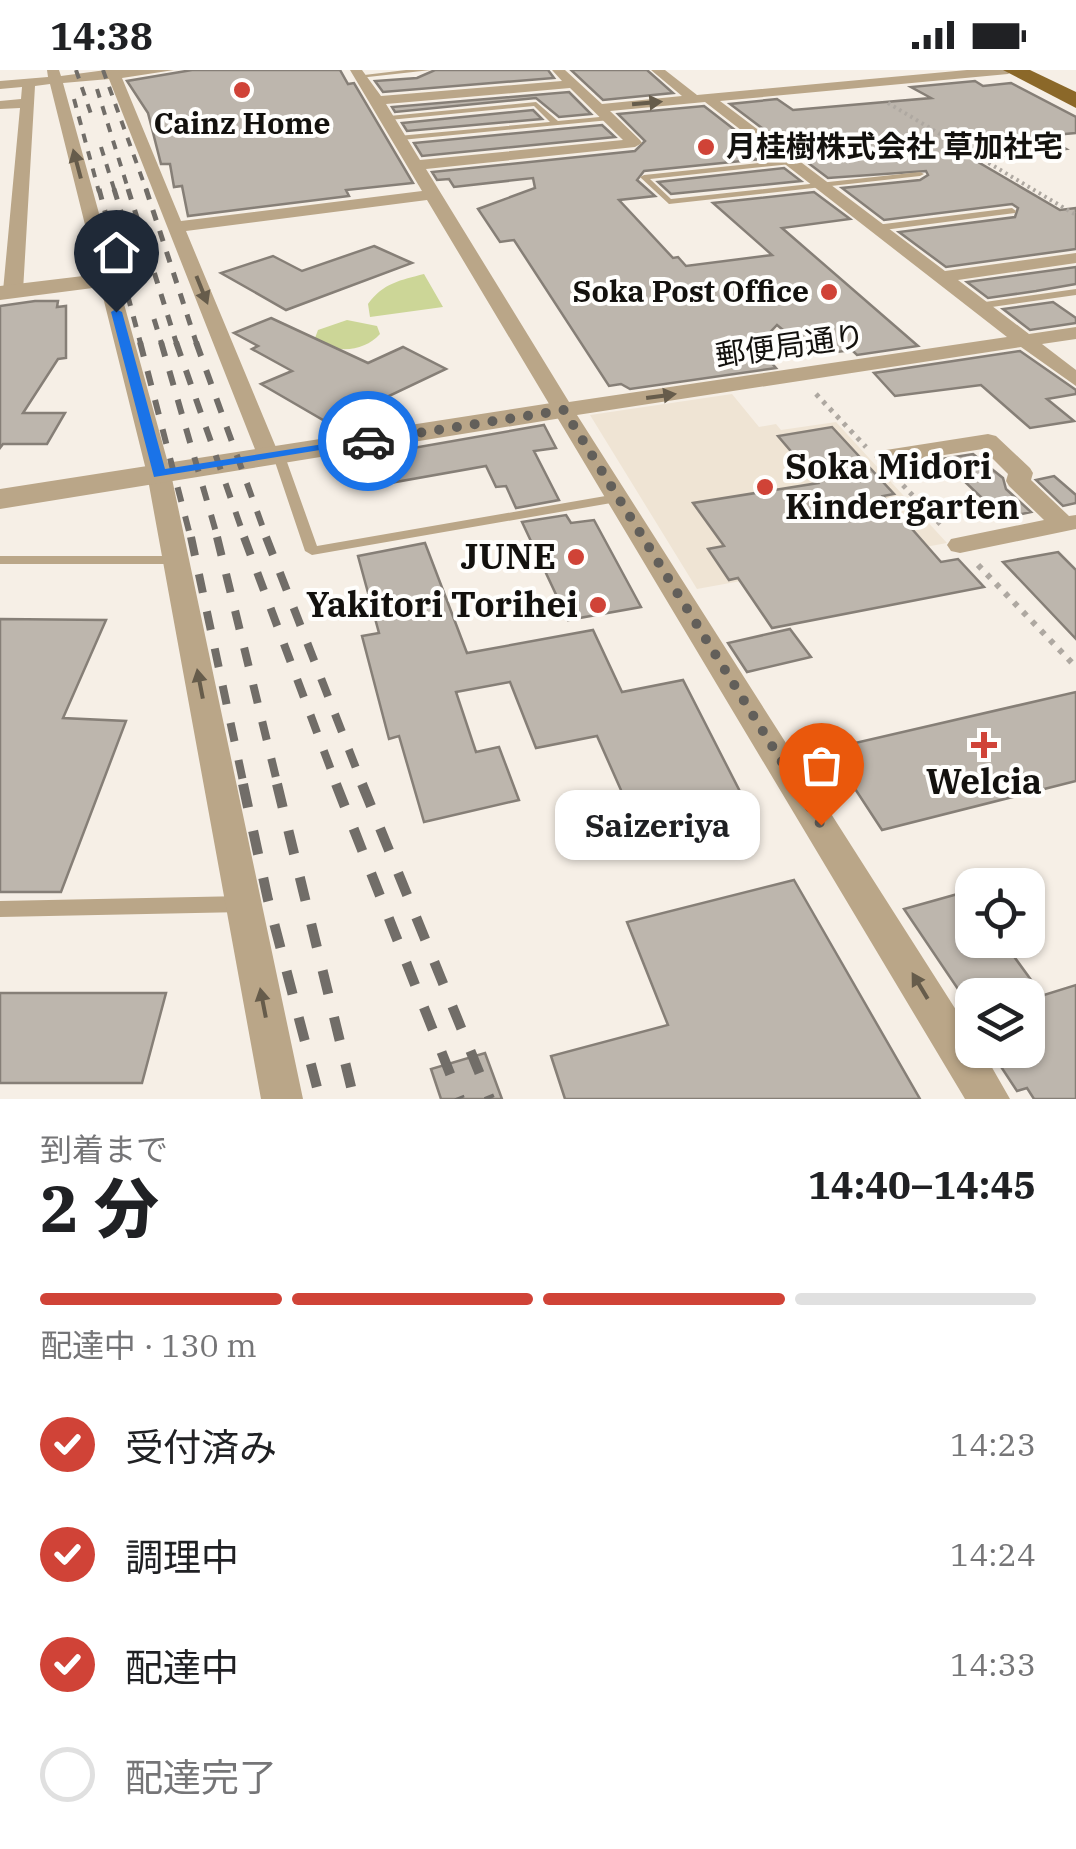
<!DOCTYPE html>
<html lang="ja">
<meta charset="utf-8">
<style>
:root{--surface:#fff;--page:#f2f2f2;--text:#202124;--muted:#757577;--line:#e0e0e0;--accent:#d04337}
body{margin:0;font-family:"IBM Plex Serif","Noto Sans JP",serif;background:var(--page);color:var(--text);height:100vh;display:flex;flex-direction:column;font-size:38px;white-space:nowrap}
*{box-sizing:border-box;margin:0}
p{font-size:32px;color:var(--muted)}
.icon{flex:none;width:55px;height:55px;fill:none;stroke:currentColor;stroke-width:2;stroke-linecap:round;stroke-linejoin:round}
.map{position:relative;height:1029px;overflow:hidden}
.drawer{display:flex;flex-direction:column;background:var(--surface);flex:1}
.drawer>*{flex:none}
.tools{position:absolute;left:955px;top:798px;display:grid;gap:20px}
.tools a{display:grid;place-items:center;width:90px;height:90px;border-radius:20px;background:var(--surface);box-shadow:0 2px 8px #0004;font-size:50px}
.pin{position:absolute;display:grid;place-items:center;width:85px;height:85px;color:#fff;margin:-102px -42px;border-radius:50% 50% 50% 0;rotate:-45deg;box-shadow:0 0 10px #0007}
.pin .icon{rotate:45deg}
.courier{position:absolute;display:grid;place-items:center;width:100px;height:100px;margin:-50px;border:8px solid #1a73e8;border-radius:50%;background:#fff;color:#222;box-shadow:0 2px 12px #0007}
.bubble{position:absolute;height:70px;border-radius:20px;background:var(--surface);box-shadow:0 2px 8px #0004;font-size:32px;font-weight:800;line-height:70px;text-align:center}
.head em{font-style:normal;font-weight:800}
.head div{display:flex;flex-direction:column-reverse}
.head{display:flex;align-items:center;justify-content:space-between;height:170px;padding:0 40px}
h1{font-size:65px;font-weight:800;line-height:75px}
.bar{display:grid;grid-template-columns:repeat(4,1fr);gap:15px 10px;align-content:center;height:120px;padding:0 40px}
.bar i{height:12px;border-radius:8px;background:var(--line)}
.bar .current{background:var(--accent)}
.bar p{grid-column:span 4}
ol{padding:0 40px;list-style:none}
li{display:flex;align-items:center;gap:30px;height:110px}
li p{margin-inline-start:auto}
li .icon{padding:10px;border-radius:50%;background:var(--accent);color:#fff;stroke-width:4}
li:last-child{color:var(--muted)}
li i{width:55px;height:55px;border:5px solid var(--line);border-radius:50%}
.status{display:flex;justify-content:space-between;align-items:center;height:70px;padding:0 50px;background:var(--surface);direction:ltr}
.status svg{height:28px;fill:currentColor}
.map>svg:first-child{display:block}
</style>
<div class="status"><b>14:38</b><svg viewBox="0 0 49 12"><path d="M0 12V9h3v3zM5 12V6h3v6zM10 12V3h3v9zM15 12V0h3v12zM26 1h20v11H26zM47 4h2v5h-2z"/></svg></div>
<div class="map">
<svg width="1076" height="1029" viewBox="0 0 1076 1029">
<rect width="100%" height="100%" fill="#f6efe6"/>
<polygon fill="#efe4d4" points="732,324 759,357 776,354 781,360 836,352 947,473 697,519 590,345"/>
<g fill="#ccd697">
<path d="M 424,204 L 443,237 L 370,247 L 368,234 C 383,213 401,210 424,204 Z"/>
<path d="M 347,250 L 377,256 L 380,264 C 364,282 333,285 315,268 L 318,260 Z"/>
</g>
<g fill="#bdb6ad" stroke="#867f77" stroke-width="2.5">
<polygon points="192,0 340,0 348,14 354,13 413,113 346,120 349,126 188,146 182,116 174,117 170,94 161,94 148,43 127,11"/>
<polygon points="435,0 548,0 554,8 383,22 375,11 417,8"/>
<polygon points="571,0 647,0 673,23 603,30"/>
<polygon points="975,11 983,16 1011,13 1076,47 1076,63 1043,66 1066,79 973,89 1060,140 1076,138 1076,179 946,197 899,162 1015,147 1018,138 1012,134 884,150 842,118 920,110 928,105 926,101 828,108 730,34 777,29 793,40 931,28 911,17"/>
<polygon points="569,22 591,44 559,47 536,28 395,42 392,37"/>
<polygon points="704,36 771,88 644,101 637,110 655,126 619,130 673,188 678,187 686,196 772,185 713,133 814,122 850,149 782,158 918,276 857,285 852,280 813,285 777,255 757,276 776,298 630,319 621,314 609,316 514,170 500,172 478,139 535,118 533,108 454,117 449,109 437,110 432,102 635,81 645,71 618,44"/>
<polygon points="533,40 542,49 407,61 402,53"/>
<polygon points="602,55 615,67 422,86 414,73"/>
<polygon points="784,98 801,111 671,124 658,112"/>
<polygon points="374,176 412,193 286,240 221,203 273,186 302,201"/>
<polygon points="1076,197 1076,214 1036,221 988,228 967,212"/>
<polygon points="35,231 58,231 57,237 66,236 66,288 58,289 23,343 65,343 47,374 3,374 0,378 0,236"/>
<polygon points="1053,232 1076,248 1076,253 1030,260 1003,239"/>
<polygon points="271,248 368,293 403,277 446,299 330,354 261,314 292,301 252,279 258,276 234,263"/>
<polygon points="1020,281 1076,320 1076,324 1047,329 1074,351 1030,358 981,315 895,326 874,303"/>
<polygon points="544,355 556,378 534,381 559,430 516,438 506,416 496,417 486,396 373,416 362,387"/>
<polygon points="832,357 894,424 883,426 941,492 958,489 984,517 772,558 738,508 729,510 708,479 724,476 693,433 818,413 778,366"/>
<polygon points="973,384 1003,408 1006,419 1031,442 1003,448 941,389"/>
<polygon points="1054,406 1076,425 1076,433 1063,436 1036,410"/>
<polygon points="566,445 571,453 594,450 641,537 568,550 522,452"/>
<polygon points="425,473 467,583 593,560 622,622 683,610 753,747 644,772 597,666 536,678 510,612 456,622 476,682 499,677 519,730 424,752 399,666 389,669 362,566 379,563 358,486"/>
<polygon points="1058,482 1076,500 1076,569 1003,492"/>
<polygon points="0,549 106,550 63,648 126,651 61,822 0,822"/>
<polygon points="790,559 811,587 747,602 728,573"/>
<polygon points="1076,622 1076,711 882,760 829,679"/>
<polygon points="794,810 920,1029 565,1029 551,986 668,955 627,852"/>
<polygon points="972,820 972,870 1002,870 1042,925 962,925 904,839"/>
<polygon points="1076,915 1076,1029 1034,1029 1027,1018 1017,1021 990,980 1028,980 1028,930"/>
<polygon points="0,923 166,923 142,1013 0,1013"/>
<polygon points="485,983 502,1029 441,1029 431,999"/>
</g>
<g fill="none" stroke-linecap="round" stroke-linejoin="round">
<polyline stroke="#aea8a1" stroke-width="4" stroke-dasharray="2.5 4" stroke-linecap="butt" points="888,33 1076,145"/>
<g stroke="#aea8a1" stroke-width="5" stroke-dasharray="4 6" stroke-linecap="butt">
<polyline points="816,324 866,377"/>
<polyline points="896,408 942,456"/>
</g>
<polyline stroke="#aea8a1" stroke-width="6" stroke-dasharray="5 8" stroke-linecap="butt" points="978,495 1076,597"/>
<g fill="#baa688" fill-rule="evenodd">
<polygon points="406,0 431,0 359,8 356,6"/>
<polygon points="536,32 558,51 610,46 614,48 610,50 401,70 398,70 398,66 550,52 534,36 389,50 385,48 389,46"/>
<polygon points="788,90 791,90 791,94 650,109 671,129 920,102 924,104 920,106 669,134 640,107 644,105"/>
<polygon points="1012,138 1016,141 1015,143 876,161 872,158 876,155"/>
<polygon points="1076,219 1076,225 978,239 973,236 978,233"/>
<polygon points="281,388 287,392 317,476 617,424 623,428 617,432 312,485 305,481 275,392"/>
<polygon points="0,486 176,486 183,490 176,494 0,494"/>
<polygon points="244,826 250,829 253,834 250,839 244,842 0,847 0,831"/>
</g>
<g fill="#baa688" fill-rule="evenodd">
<path d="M 47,0 L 59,0 L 61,6 L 106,0 L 174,0 L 122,8 L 181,151 L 422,121 L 350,0 L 362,0 L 381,26 L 562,11 L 552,0 L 565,0 L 602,34 L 682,26 L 651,0 L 665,0 L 697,25 L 967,0 L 1014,0 L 1008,4 L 720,31 L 945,201 L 1076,183 L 1076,193 L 958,210 L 1029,264 L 1076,257 L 1076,269 L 1042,274 L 1076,300 L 1076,316 L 1021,277 L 577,345 L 972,965 L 972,980 L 982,980 L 1010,1029 L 965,1029 L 427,130 L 186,161 L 280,387 L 268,394 L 260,392 L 109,9 L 63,13 L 171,404 L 303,1029 L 261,1029 L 147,404 L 50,14 L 35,16 L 23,221 L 13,227 L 3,221 L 20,38 L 0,39 L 0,31 L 21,29 L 22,17 L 0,19 L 0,11 L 48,7 ZM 570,18 L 623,70 L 420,90 L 386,34 ZM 705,32 L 1007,267 L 569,332 L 426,99 L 635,77 L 642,73 L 640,70 L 610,41 Z"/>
<polygon points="988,364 996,366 1030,398 1033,403 1031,410 1069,446 1076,445 1076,459 960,483 951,481 947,475 951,469 1044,450 1009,416 1006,411 1008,404 983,379 886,394 874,387 886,380"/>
</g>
<g fill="#baa688" fill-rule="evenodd">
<polygon points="108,203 120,210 116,215 0,230 0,216"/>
<polygon points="564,331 574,334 578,340 574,346 0,439 0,419"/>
</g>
<polygon fill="#8b6829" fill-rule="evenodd" points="1003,0 1030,0 1076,22 1076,38"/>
<g stroke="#716d68" stroke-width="4" stroke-dasharray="9 9" stroke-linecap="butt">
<polyline points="76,0 91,44"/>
<polyline points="103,0 147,122"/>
<polyline points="97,19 129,122"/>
<polyline points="74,29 99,122"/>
<polyline points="101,77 115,122"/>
</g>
<g stroke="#716d68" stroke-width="5" stroke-dasharray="11 11" stroke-linecap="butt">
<polyline points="99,119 141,275"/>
<polyline points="114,119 141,206"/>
<polyline points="128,119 177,275"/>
<polyline points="146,119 197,275"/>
<polyline points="154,249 162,275"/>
</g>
<g stroke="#716d68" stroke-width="6" stroke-dasharray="15 15" stroke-linecap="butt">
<polyline points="140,272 191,469"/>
<polyline points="161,272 218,469"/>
<polyline points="176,272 245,469"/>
<polyline points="196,272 267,469"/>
</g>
<g stroke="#716d68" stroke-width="8" stroke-dasharray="19 19" stroke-linecap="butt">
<polyline points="191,467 244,716"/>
<polyline points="217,467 278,716"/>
<polyline points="244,467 337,716"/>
<polyline points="266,467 363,716"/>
</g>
<g stroke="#716d68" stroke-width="10" stroke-dasharray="24 24" stroke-linecap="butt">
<polyline points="243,714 268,830 320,1029"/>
<polyline points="277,714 354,1029"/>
<polyline points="336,714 460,1029"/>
<polyline points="362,714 490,1029"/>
</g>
</g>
<defs><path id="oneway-solid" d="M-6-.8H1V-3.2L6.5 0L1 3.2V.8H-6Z" transform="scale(2.5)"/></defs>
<g fill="#665c4b">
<use href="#oneway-solid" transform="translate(647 33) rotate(-5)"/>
<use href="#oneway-solid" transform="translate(77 94) rotate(-105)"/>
<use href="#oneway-solid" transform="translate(202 220) rotate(68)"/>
<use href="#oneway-solid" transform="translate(661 326) rotate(-8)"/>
<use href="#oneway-solid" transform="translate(200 614) rotate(-101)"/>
<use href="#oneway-solid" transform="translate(920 916) rotate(-121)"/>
<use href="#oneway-solid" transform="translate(263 933) rotate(-101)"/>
</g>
<polygon fill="#1a73e8" points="116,239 122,242 165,399 368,367 375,371 154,407 111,242"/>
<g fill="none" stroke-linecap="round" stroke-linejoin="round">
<polyline stroke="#625f5a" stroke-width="10" stroke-dasharray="0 18" points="368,371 564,340 821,755"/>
</g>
<g fill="#d04337" stroke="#fffefc" stroke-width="4">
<circle cx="242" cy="20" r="10"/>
<circle cx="706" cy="77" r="10"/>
<circle cx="829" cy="222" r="10"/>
<circle cx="765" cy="417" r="10"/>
<circle cx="576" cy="487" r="10"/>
<circle cx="598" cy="535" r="10"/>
<path d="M979 660h10v10h10v10h-10v10h-10v-10h-10v-10h10z"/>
</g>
<g text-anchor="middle" stroke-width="8" stroke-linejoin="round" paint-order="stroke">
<g font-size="30" font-weight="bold" fill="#13110e" stroke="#fffefc">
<text x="242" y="64">Cainz Home</text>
<text x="726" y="87" text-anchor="start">月桂樹株式会社 草加社宅</text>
<text x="809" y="232" text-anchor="end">Soka Post Office</text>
</g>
<g font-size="30" fill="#13110e" stroke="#fffefc">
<text transform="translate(790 276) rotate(-8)" y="10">郵便局通り</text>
</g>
<g font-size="35" font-weight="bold" fill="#13110e" stroke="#fffefc" text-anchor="end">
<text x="785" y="409" text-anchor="start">Soka Midori<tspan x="785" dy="40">Kindergarten</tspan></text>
<text x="556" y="499">JUNE</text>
<text x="578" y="547">Yakitori Torihei</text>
<text x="984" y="724" text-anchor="middle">Welcia</text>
</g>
</g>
</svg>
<div class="tools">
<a><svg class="icon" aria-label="locate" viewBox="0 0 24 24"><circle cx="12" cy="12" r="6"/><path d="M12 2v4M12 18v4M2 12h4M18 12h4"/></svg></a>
<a><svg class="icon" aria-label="layers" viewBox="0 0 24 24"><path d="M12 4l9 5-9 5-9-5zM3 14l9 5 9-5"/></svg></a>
</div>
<div class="pin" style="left:821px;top:755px;background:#ea580c"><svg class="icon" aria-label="bag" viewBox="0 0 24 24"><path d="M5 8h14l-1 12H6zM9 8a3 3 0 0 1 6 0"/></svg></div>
<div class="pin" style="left:116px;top:242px;background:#1f2937"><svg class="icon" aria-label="home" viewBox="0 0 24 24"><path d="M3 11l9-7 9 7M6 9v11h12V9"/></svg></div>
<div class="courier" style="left:368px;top:371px"><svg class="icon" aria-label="car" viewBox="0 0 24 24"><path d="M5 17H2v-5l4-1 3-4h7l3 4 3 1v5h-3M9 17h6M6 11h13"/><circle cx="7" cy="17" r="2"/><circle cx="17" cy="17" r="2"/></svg></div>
<div class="bubble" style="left:555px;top:720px;width:205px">Saizeriya</div>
</div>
<section class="drawer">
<div class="head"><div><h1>2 分</h1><p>到着まで</p></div><em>14:40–14:45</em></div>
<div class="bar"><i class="current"></i><i class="current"></i><i class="current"></i><i></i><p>配達中 · 130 m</p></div>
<ol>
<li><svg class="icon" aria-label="check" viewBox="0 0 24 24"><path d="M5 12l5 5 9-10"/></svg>受付済み<p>14:23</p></li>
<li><svg class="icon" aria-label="check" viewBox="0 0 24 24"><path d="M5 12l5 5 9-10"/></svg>調理中<p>14:24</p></li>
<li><svg class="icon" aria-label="check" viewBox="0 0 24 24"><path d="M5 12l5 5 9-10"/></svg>配達中<p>14:33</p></li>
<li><i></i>配達完了</li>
</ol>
</section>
